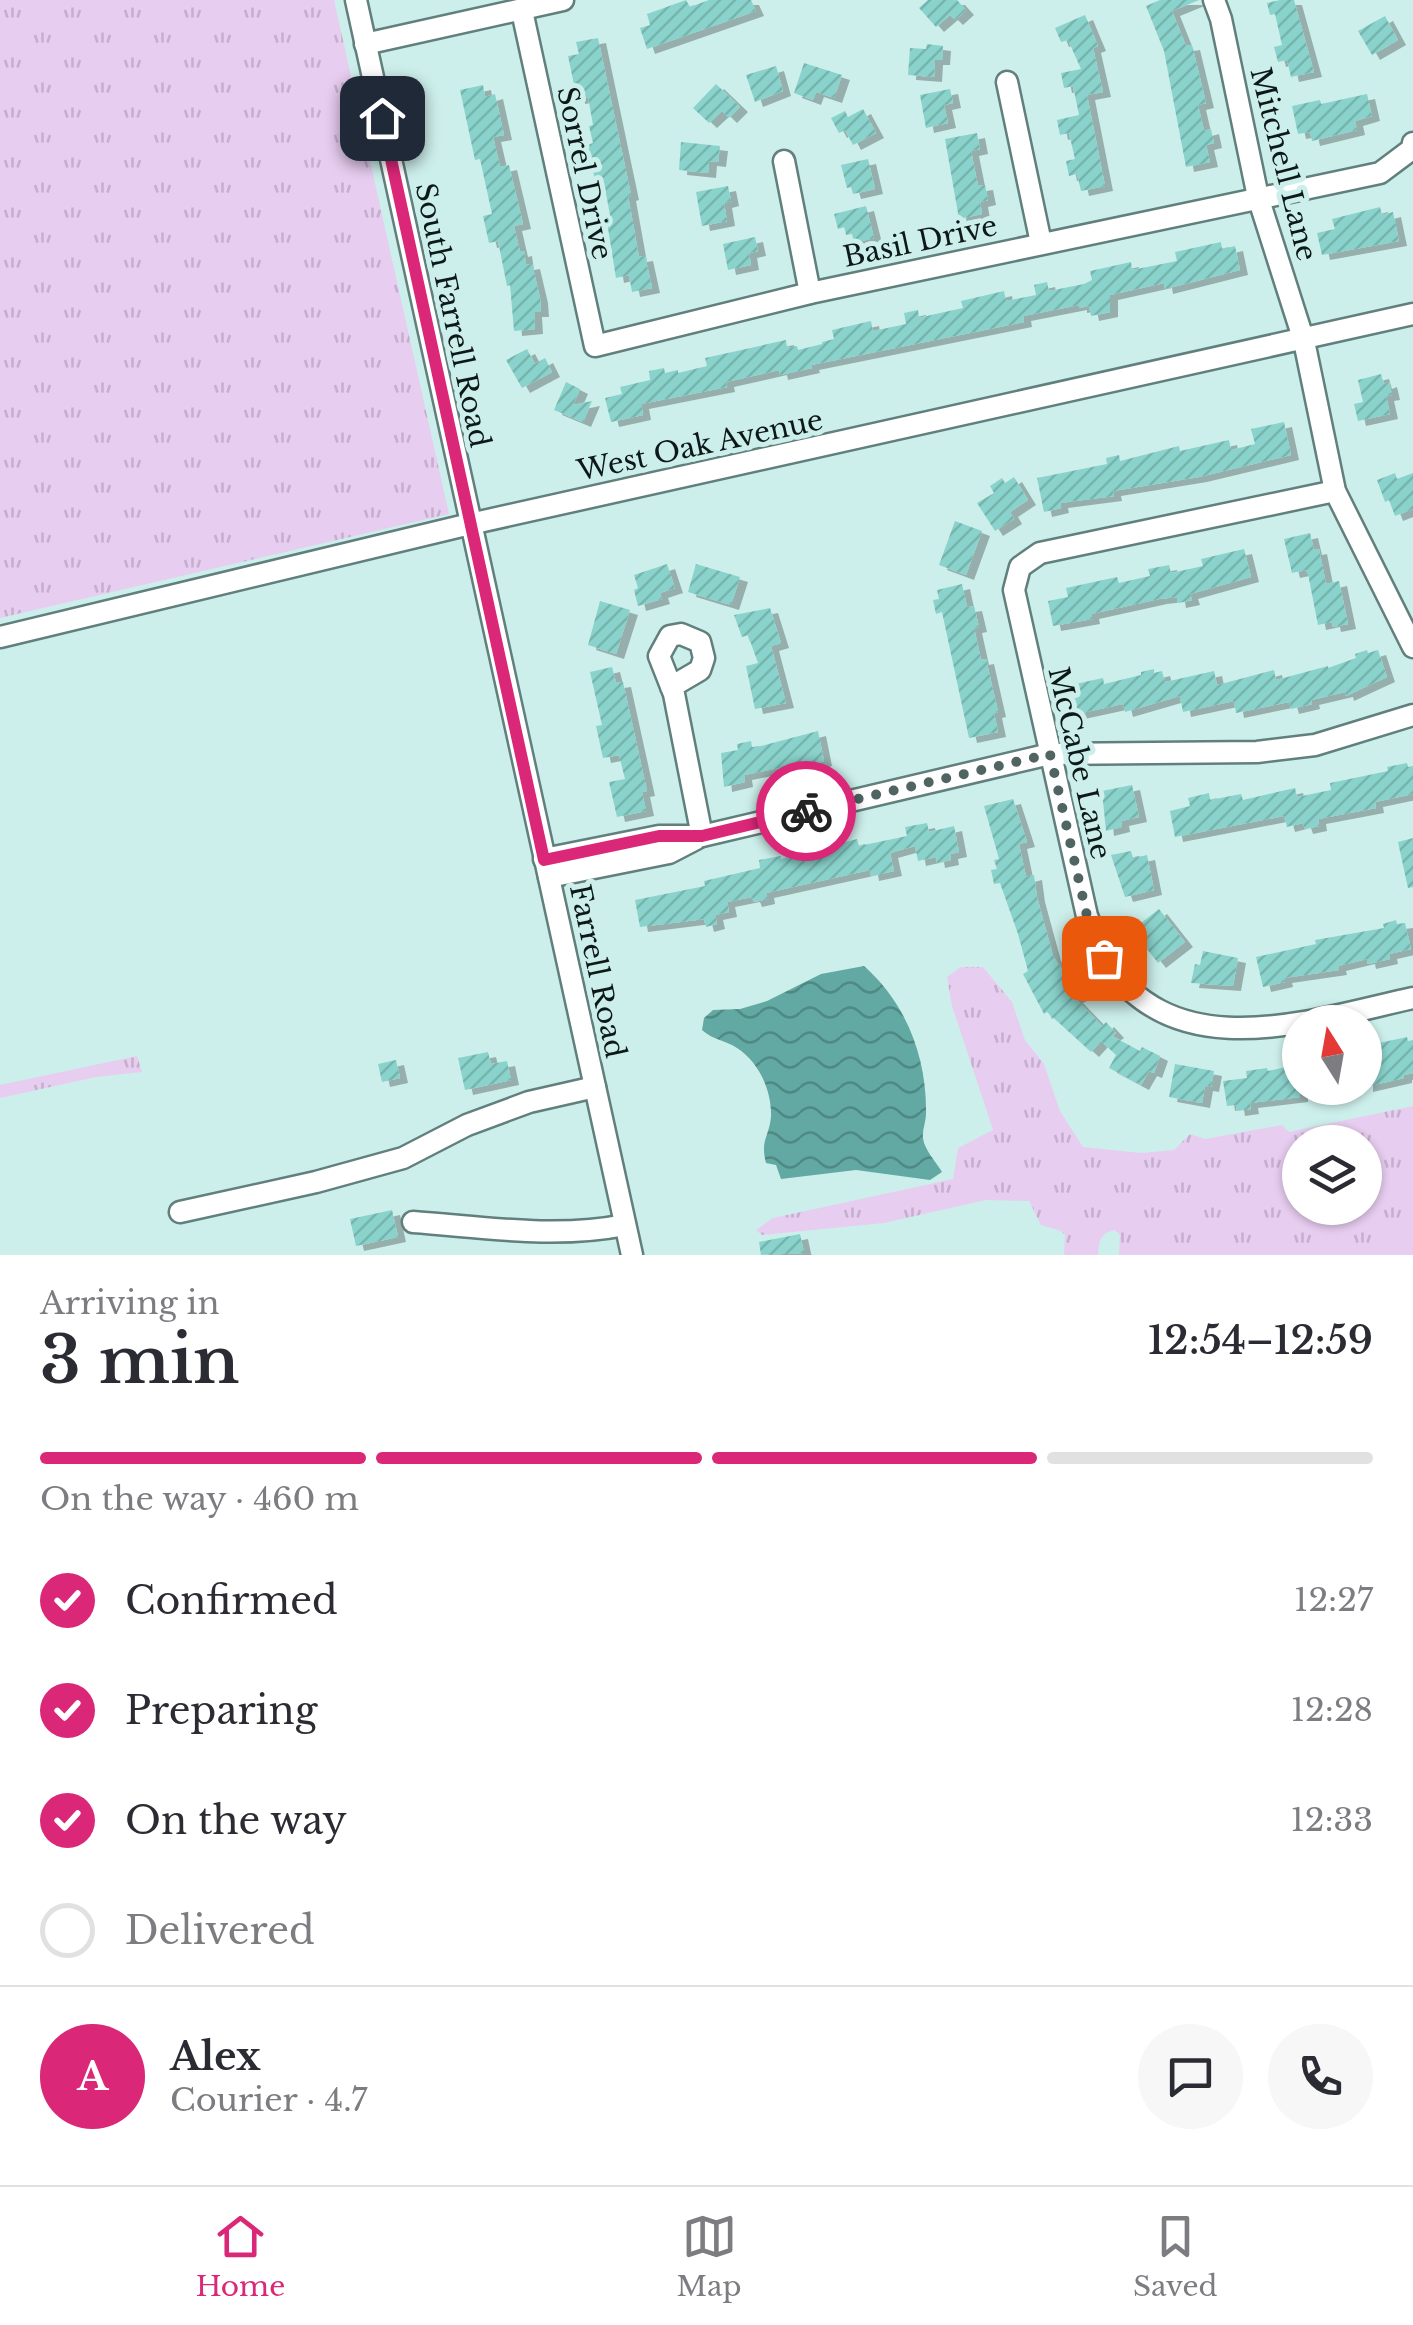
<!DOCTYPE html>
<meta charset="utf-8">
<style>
:root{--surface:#fff;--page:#f7f7f7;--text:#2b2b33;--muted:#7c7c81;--line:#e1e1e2;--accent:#db2777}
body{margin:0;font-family:"Libre Baskerville",serif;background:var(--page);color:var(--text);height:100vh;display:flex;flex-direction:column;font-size:38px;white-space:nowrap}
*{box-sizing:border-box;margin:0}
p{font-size:32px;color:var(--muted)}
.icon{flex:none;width:55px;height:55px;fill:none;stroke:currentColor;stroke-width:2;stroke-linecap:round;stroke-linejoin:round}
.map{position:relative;height:1255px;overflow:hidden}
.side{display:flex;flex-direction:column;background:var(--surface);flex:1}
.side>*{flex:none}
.needle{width:65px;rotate:349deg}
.fabs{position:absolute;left:1282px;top:1005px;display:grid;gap:20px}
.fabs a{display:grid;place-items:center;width:100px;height:100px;border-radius:50%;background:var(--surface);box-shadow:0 2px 8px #0004;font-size:50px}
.pin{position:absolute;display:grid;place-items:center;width:85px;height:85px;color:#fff;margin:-42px;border-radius:20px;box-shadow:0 5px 15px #0006}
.courier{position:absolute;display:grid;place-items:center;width:100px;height:100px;margin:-50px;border:8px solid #db2777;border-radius:50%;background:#fff;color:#222;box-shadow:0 2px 12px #0007}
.overview em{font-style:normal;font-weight:600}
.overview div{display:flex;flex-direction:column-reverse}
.overview{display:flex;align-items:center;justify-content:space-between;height:170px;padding:0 40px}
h1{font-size:65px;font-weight:600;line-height:75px}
.bar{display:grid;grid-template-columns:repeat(4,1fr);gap:15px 10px;align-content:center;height:120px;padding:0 40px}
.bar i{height:12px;border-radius:8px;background:var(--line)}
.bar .current{background:var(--accent)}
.bar p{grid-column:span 4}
.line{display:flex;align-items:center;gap:25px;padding:0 40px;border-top:2px solid var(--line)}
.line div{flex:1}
.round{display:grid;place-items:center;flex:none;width:105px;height:105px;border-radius:52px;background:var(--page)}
ol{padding:0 40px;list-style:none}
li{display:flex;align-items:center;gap:30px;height:110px}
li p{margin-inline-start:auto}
li .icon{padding:10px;border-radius:50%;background:var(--accent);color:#fff;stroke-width:4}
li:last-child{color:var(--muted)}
li i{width:55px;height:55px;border:5px solid var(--line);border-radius:50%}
.tabs{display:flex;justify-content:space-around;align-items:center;height:140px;border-top:2px solid var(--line);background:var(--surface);font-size:28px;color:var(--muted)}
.tabs a{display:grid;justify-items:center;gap:5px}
.tabs .current{color:var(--accent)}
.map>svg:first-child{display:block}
</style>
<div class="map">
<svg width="1413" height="1255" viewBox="0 0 1413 1255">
<defs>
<pattern id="grass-tufts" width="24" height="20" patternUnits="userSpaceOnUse" patternTransform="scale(2.5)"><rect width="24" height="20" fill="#e7cdf0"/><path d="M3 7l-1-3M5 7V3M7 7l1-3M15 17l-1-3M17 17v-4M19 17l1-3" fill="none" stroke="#c5afcd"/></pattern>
<pattern id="water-waves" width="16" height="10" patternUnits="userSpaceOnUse" patternTransform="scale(2.5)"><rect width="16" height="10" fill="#62a9a3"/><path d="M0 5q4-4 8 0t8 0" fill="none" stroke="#4f8984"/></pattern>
<pattern id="building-hatch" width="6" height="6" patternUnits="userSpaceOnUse" patternTransform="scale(2.5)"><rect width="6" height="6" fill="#8ad3cc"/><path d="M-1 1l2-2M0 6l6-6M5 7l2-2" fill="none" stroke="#76b5ae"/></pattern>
<filter id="shadow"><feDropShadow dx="8" dy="5" stdDeviation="0" flood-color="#0004"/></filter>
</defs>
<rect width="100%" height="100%" fill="#cdefeb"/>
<g fill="url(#grass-tufts)" fill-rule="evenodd">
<polygon points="0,0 334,0 449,514 0,618"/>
<path d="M 961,967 L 983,967 L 1012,1002 L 1025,1040 L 1044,1064 L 1060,1111 L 1083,1147 L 1141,1153 L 1174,1150 L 1190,1134 L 1205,1139 L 1282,1125 L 1289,1132 L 1413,1106 L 1413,1255 L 1119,1255 L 1120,1235 L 1115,1230 C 1100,1233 1099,1242 1098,1255 L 1064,1255 L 1065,1235 L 1061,1231 L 1041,1225 L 1029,1201 L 986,1200 L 884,1223 L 762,1235 L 756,1230 L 773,1218 L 953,1179 L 958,1148 L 993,1130 L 952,1006 L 947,977 ZM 1365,1142 L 1365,1208 L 1300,1208 L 1300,1142 Z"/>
<polygon points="137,1056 142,1072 96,1077 0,1098 0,1085"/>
</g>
<path fill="url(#water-waves)" d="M 864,966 C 906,1003 927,1057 926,1114 C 926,1122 922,1130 923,1138 C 924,1149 936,1162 942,1172 L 930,1180 L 856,1170 L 781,1179 L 776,1165 L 766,1163 C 760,1140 769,1137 771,1117 C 772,1091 759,1062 737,1048 C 725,1040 713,1040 702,1030 L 704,1018 L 713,1010 L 740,1009 L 767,1001 L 821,974 Z"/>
<g fill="url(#building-hatch)" filter="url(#shadow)">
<polygon points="686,0 690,7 709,0 751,0 756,11 647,49 640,28 650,25 647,14"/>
<polygon points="928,0 957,0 966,10 955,20 950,15 936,27 919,8"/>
<polygon points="1160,0 1199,0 1172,11 1186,46 1192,45 1206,103 1198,105 1204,131 1211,129 1214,143 1206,145 1210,162 1186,167 1164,51 1146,6"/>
<polygon points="1280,0 1294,0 1314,72 1291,77 1287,60 1278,62 1274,47 1282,45 1275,14 1270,15 1267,3"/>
<polygon points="1085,15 1098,46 1093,48 1103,92 1087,95 1105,186 1081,191 1077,174 1069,176 1066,161 1075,159 1069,133 1060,135 1057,120 1079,115 1073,86 1064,88 1061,73 1081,69 1068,40 1061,42 1055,28"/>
<polygon points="1385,16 1398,40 1372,55 1358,31"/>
<polygon points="598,38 631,195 628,196 639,257 645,256 652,288 632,292 629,275 616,278 606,216 610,215 604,183 596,184 587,145 593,143 589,126 593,125 588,97 577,99 568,56 579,54 576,42"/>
<polygon points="927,44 943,46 942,60 935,60 934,77 908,75 910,48 926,49"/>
<polygon points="804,63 842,75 834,98 816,92 813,100 794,93"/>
<polygon points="776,66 783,91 755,102 746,75"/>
<polygon points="716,84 740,107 729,118 722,111 709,123 693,108"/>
<polygon points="483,85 485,97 495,94 504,135 493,137 500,167 509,165 523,224 514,226 520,252 524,251 526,265 532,264 540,298 541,312 534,312 535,329 514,331 510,285 507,286 498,241 489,243 483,216 492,214 480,159 475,160 460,90"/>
<polygon points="950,89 953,103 944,105 948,123 926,128 920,95"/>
<polygon points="1367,94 1372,116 1355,121 1357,130 1312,141 1310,132 1298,134 1292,106 1320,100 1321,104"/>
<polygon points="863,109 876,133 853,145 845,130 839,133 831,118 845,111 848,117"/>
<polygon points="977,133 980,149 971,151 978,186 985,185 988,200 980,202 982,214 959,219 945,139"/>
<polygon points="681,142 720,146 718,162 709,161 708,173 679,170"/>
<polygon points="868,159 875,189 853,194 851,187 847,188 841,165"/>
<polygon points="728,186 731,201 724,203 727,221 702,226 696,192"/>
<polygon points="866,206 874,238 854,243 852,234 846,235 845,227 838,229 834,214"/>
<polygon points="1380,207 1382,215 1393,212 1399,241 1322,255 1317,233 1335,229 1332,219"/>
<polygon points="755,237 758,251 749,253 751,265 728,270 723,244"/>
<polygon points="1221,242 1222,249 1235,246 1240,270 1165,289 1164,283 1110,295 1110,312 1091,316 1089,306 1079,308 1079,305 1023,316 1024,322 811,365 812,368 780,375 779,370 726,382 727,387 641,404 643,415 611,422 605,398 622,394 620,387 650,380 649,371 664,368 665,373 678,370 678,373 707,366 705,358 786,340 787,348 797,346 798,350 822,344 822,342 834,339 832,330 871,321 873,331 906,324 904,313 918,310 919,318 931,315 963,308 961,301 1004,291 1006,301 1036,295 1034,285 1047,282 1049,291 1084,284 1092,280 1090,271 1131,262 1132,270 1177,261 1175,252"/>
<polygon points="527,349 535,364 545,358 552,372 522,388 506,360"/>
<polygon points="1381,374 1384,384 1389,382 1392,395 1386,396 1390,414 1358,421 1354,404 1363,402 1358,380"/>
<polygon points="566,382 580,389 573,405 592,401 583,422 554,410"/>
<polygon points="1284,422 1291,455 1199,477 1113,491 1114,496 1060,503 1061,508 1044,512 1037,478 1107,464 1106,458 1119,455 1120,461 1179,446 1180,451 1229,440 1231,450 1255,444 1251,429"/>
<polygon points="1395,473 1397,479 1413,473 1413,509 1395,516 1389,500 1385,502 1377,480"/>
<polygon points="1014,477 1028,500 1010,512 1014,519 995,531 977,503 994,493 990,486 1002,478 1005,483"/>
<polygon points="955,521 982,531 966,575 939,565"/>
<polygon points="1310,533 1314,550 1319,549 1326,584 1339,581 1348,624 1333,627 1332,622 1318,625 1308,574 1306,570 1292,573 1284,539"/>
<polygon points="1244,549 1251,577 1190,594 1192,600 1178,603 1177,597 1159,599 1091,614 1092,619 1053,626 1048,601 1068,597 1066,588 1117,577 1119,583 1150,576 1148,569 1169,565 1171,573 1203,566 1201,559"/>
<polygon points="667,564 675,588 660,593 662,599 638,606 634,590 638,588 634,575"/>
<polygon points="696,564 740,577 731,605 688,592"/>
<polygon points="962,584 967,607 974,606 979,627 974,628 981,660 986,659 998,712 994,713 998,732 969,738 942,612 936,614 933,600 939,599 937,590"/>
<polygon points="600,601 630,610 616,654 588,645"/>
<polygon points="770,608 781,643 771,646 786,703 755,709 746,666 758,663 748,635 742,637 734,615"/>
<polygon points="1367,650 1368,653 1378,650 1387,677 1346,696 1345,692 1311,700 1312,704 1291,709 1289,702 1236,713 1234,701 1183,712 1180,696 1125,712 1123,704 1072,715 1066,686 1103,678 1104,684 1141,675 1141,672 1154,669 1154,673 1162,671 1165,682 1214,671 1217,685 1274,670 1276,680 1328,666 1328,668 1356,658 1355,654"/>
<polygon points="612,667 616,683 623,682 647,791 642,792 646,811 617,817 609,782 625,779 619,755 603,758 596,726 602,725 590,672"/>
<polygon points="818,731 824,761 781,774 779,768 744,775 745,782 724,787 721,753 738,750 737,744 751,741 752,747 761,746"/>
<polygon points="1407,763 1408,767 1413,766 1413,794 1375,802 1376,808 1318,819 1319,826 1305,829 1303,823 1287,827 1284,816 1175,837 1170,811 1190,806 1188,798 1209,793 1210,800 1241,794 1243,800 1295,788 1297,797 1331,790 1330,783 1388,771 1387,767"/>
<polygon points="1132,785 1139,817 1121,821 1122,827 1106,831 1102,791"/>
<polygon points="1013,799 1027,842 1019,844 1026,877 1034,875 1037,897 1053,956 1079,996 1075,998 1102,1026 1106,1022 1116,1033 1112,1036 1140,1051 1142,1047 1160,1056 1154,1073 1149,1071 1141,1085 1109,1068 1116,1055 1101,1041 1091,1052 1047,1012 1044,1014 1023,974 1028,971 1018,934 1000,883 994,884 991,870 997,869 994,860 999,859 984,806"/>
<polygon points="927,823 929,832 954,826 959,852 950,854 951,860 937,863 936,857 918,861 915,846 890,853 894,871 871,876 870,870 766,893 767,899 754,902 752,897 727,902 729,912 715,915 717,924 706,927 704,919 640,927 635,900 705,886 704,881 760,868 759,860 781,856 781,859 857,839 859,846 907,836 905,827"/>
<polygon points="1413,838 1413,887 1408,888 1398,842"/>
<polygon points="1131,851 1133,858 1147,855 1154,890 1125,897 1111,855"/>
<polygon points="1159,909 1185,942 1158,963 1132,930"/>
<polygon points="1396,920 1397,924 1405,923 1411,949 1389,954 1390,959 1368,964 1367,959 1338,966 1339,970 1284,978 1285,982 1263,987 1256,957 1316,944 1315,940 1384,928 1383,924"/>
<polygon points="1203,951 1238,958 1233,986 1191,983 1195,964 1200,965"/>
<polygon points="1407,1037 1408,1041 1413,1040 1413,1073 1404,1075 1404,1078 1365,1087 1365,1046"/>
<polygon points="488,1052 491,1064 507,1061 511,1080 465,1090 458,1058"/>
<polygon points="396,1060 400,1078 382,1082 378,1064"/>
<polygon points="1175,1064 1214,1071 1211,1087 1205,1086 1202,1103 1169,1097"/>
<polygon points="1300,1064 1300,1097 1250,1103 1251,1109 1237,1111 1236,1105 1227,1106 1223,1081 1247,1078 1246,1071 1267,1068 1268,1071"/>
<polygon points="392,1210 398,1237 356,1246 350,1219"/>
<polygon points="800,1234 804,1253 761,1255 759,1242"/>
</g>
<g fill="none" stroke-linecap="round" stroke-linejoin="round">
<g stroke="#617f7c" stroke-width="25">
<g id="minor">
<polyline points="356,0 632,1255"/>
<polyline points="1214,0 1221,19 1258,197 1304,341 1335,491 1413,647"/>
<polyline points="522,11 595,346 810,293 1380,173 1412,149 1413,143"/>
<polyline points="365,44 563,0"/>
<polyline points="1007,82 1041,243"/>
<polyline points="784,161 810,293"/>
<path d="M 1335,491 L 1040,553 L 1020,567 L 1014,590 L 1087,916 C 1093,930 1097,947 1105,959 C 1174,1069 1312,1020 1413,998"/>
<polyline points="0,637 470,524 1413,314"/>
<polyline points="671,687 700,670 704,658 700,642 681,634 670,636 659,656 674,694 702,836"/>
<polyline points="544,859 659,836 702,836 1050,754 1257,752 1315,745 1413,715"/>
<polyline points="549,877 669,853 696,839"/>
<polyline points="180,1212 316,1182 403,1158 467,1125 529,1102 595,1087"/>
<path d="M 413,1222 C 483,1227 555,1239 625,1225"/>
</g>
</g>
<use href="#minor" stroke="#fff" stroke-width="20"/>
</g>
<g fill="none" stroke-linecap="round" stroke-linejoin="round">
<polyline stroke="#506462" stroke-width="10" stroke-dasharray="0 18" points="806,811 1050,754 1087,916 1104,958"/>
<polyline stroke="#db2777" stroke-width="12" points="382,118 544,860 659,836 702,836 806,811"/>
</g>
<g text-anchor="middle" stroke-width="10" stroke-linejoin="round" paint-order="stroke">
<g font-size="28" fill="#0d1918" stroke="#cdefeb">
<text transform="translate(1284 164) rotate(76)" y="10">Mitchell Lane</text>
<text transform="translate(585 173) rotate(78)" y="10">Sorrel Drive</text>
<text transform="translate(920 241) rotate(-12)" y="10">Basil Drive</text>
<text transform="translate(453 315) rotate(78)" y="10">South Farrell Road</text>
<text transform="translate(700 445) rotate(-12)" y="10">West Oak Avenue</text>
<text transform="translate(1080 763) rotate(77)" y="10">McCabe Lane</text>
<text transform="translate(598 971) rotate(78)" y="10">Farrell Road</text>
</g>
</g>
</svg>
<div class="fabs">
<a><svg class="needle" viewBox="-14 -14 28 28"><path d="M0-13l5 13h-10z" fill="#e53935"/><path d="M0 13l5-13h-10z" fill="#7c7c81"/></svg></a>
<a><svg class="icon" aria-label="layers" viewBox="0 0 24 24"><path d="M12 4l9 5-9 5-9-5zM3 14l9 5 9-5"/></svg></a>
</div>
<div class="pin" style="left:1104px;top:958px;background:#ea580c"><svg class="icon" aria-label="bag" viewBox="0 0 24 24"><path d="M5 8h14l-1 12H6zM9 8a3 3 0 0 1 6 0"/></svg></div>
<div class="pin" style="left:382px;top:118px;background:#1f2937"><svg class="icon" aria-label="home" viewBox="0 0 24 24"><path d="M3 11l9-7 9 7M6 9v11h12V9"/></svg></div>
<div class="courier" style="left:806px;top:811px"><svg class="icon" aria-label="bike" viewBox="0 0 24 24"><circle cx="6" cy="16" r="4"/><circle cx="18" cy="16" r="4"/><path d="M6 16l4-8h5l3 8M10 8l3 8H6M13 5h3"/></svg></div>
</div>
<section class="side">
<div class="overview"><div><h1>3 min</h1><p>Arriving in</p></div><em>12:54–12:59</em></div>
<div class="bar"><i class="current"></i><i class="current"></i><i class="current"></i><i></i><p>On the way · 460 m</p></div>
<ol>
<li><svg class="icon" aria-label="check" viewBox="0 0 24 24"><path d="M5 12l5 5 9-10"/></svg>Confirmed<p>12:27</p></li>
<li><svg class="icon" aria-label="check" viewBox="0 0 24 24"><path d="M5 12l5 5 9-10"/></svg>Preparing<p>12:28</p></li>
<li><svg class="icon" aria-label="check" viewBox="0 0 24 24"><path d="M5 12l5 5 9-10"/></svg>On the way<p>12:33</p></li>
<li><i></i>Delivered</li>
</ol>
<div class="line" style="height:180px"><b class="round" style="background:var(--accent);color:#fff">A</b><div><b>Alex</b><p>Courier · 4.7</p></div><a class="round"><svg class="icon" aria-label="chat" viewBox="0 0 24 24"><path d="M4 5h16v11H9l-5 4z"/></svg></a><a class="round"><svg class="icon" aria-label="phone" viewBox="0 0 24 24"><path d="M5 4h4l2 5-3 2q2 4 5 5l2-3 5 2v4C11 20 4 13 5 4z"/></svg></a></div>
</section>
<nav class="tabs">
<a class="current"><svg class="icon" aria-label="home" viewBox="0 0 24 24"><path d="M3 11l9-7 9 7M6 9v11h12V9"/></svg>Home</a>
<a><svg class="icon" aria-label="map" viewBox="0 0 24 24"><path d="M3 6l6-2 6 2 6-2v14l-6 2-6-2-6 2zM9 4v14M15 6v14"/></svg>Map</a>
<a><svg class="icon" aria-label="saved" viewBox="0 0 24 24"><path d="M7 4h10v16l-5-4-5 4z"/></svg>Saved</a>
</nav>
